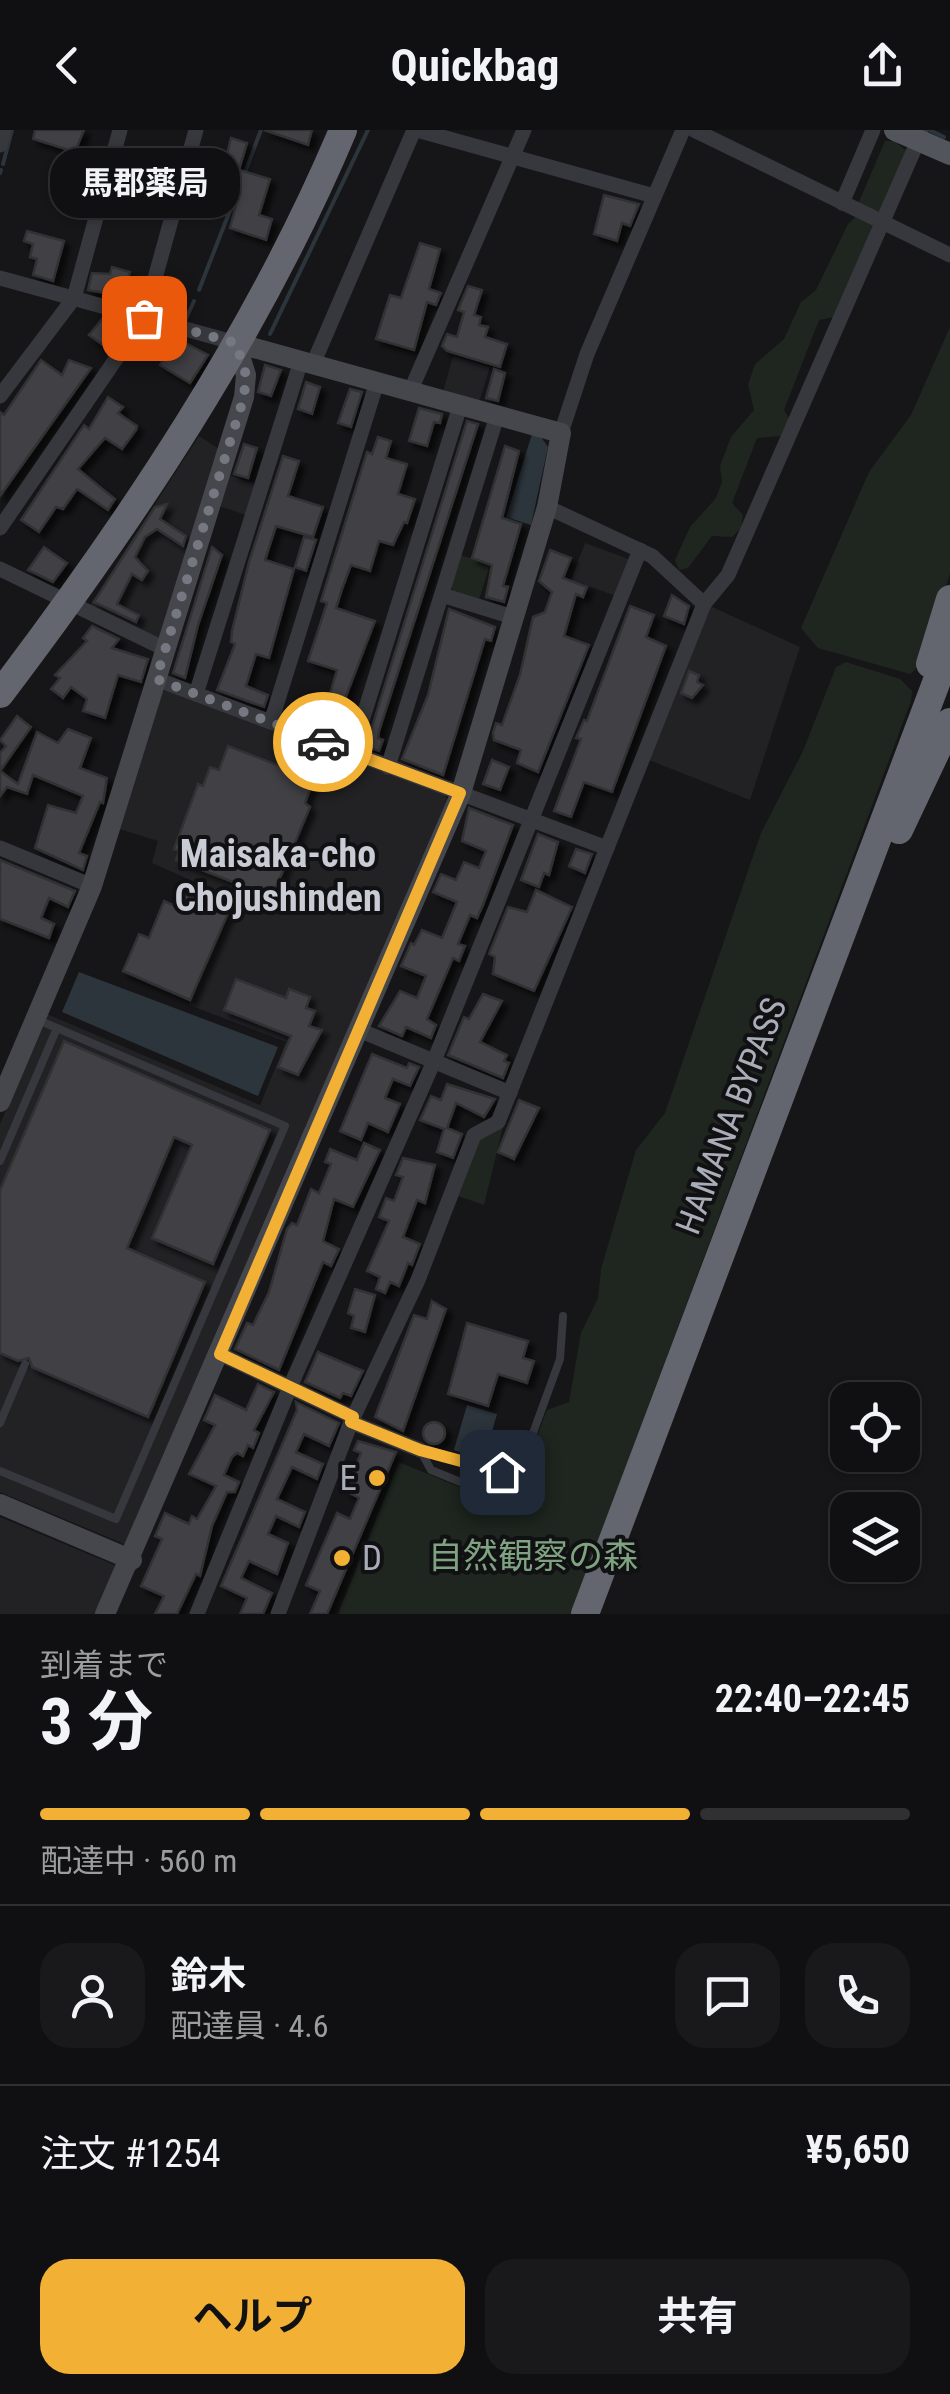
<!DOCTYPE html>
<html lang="ja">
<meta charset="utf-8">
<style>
:root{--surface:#101012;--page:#19191b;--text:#f1f3f6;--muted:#9c9d9f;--line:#303032;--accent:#f2b134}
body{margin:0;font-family:"Roboto Condensed","Noto Sans JP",sans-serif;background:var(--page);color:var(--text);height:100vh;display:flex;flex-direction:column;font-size:38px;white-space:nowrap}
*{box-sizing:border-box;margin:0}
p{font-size:32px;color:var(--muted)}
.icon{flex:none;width:55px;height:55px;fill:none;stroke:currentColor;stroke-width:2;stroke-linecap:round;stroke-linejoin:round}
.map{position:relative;height:1484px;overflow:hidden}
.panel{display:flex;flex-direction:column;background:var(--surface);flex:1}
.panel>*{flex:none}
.controls{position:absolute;left:830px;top:1252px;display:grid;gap:20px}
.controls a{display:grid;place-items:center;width:90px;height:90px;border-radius:20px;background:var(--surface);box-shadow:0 2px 8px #0004,0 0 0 2px var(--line);font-size:50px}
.pin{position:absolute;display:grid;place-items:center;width:85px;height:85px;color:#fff;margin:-42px;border-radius:20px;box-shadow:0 5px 15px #0006}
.courier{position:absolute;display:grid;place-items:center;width:100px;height:100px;margin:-50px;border:8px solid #f2b134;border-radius:50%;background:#fff;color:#222;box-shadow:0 2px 12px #0007}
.bubble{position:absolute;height:70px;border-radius:30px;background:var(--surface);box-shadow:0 2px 8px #0004,0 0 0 2px var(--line);font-size:32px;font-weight:700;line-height:70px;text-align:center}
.overview em{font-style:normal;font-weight:700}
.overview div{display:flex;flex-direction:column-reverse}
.overview{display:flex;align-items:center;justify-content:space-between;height:170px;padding:0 40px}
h1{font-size:65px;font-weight:700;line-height:75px}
.bar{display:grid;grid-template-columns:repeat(4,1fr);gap:15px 10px;align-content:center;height:120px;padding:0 40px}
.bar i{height:12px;border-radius:8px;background:var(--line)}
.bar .selected{background:var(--accent)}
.bar p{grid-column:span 4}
.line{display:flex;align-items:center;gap:25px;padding:0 40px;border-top:2px solid var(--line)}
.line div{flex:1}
.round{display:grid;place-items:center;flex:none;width:105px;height:105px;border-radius:30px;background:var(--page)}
.action{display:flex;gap:20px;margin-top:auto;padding:20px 40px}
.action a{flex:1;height:115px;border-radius:30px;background:var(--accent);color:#111;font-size:40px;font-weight:700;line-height:115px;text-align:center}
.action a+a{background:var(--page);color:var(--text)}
header{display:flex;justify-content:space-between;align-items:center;height:130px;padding:0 40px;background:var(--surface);font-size:45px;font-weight:700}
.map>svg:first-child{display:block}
</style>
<header><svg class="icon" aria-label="back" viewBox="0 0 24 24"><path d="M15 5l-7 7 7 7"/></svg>Quickbag<svg class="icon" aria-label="share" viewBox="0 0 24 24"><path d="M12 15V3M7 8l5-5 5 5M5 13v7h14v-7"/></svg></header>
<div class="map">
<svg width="950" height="1484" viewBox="0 0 950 1484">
<defs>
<filter id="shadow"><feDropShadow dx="5.5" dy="5.5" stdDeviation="2.5" flood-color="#0009"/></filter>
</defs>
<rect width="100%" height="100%" fill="#161618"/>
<g fill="#222225">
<polygon points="453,226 490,237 479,272 443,262"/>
<polygon points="199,306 219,319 158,513 88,478"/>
<polygon points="228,345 259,355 249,386 219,376"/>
<polygon points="585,413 631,430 616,466 571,450"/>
<polygon points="710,476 800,517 750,670 649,630"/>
<polygon points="168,559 445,665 448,671 129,1416 0,1362 0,994 47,884 260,975 286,912 189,875 235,770 152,733 158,711 119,699 162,562"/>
<polygon points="0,1387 119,1437 96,1484 0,1484"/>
</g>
<g fill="#1e261f">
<polygon points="885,11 894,11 908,22 882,84 860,77 859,72"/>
<polygon points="857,85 874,93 835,187 819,190 784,280 790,290 782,306 757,308 732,373 743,385 741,398 732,407 712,406 688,438 679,440 675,430 690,397 716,368 722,352 720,336 731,307 754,280 748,255 755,234 784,209 801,172 816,160 848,94"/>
<polygon points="950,197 950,443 923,532 910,544 818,518 801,498 869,342 911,285"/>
<polygon points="460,425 490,434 479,470 454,462 450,456"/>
<polygon points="846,532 900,549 912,561 911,571 571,1484 338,1484 399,1332 495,1372 523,1344 547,1280 569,1272 581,1203 598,1168 601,1139 636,1020 665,983 761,703 803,621 836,537"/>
<polygon points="503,997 484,1075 458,1066 479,1010"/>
</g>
<g fill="#2c353c">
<polygon points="532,304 541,307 548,317 531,395 506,387"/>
<polygon points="79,842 278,917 258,966 62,882"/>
<polygon points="467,1275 497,1284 484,1329 454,1320"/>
</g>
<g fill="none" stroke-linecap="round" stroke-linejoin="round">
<g stroke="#2c353c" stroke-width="4">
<polyline points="929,0 944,7"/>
<polyline points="3,34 12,0"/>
<polyline points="245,42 261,0"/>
<polyline points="0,43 1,40"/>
<polyline points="199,160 236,65"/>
<polyline points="184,193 194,171"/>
<polyline points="270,204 368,0"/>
</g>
</g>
<g fill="#404145" stroke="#303034" stroke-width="2.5" filter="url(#shadow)">
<polygon points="35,0 84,0 75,22 33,9"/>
<polygon points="264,0 312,0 308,15"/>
<polygon points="231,8 247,13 239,40 270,49 259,85 272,89 266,110 230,98 238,68 210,61 204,77 188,72 203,18 227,24"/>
<polygon points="122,37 161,48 155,70 128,59 130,53 119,47"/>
<polygon points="604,65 639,74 630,96 622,93 617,111 594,104"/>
<polygon points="27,101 64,111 53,151 33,145 37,129 30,127 33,114 24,111"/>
<polygon points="420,113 440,119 429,159 441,163 436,175 427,172 414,220 376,209 390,165 401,168"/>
<polygon points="112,137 130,142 123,166 88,160 92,143 110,144"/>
<polygon points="468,156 482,160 474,185 481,187 479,195 488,197 485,207 507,214 500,237 447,221 442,216 447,204 457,207 464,182 458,180"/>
<polygon points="103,188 118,192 119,199 103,215 89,205"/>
<polygon points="176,208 208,225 190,253 160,235"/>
<polygon points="41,230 62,245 69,230 91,238 0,366 0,282 4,285"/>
<polygon points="265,235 281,240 271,266 258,262"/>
<polygon points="494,239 505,243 498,271 486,268"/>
<polygon points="306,252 320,257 312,284 298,279"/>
<polygon points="350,259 362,262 351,297 338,293"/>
<polygon points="108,267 123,277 118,283 137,296 136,300 122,319 105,308 78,339 115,369 108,380 77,359 63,379 56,377 39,402 21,390 84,295 89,299"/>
<polygon points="419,278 442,284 440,293 434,292 427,316 409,311"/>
<polygon points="467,291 478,294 379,601 378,608 383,610 379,621 366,616"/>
<polygon points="378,307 391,311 386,328 407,334 398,364 415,369 407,393 404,392 393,415 379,411 370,441 351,435 342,459 336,478 375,491 345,569 330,564 337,540 308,531 327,473 321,471 367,322 372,324"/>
<polygon points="244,314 257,318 248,348 234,344"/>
<polygon points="505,316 519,321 502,388 521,394 503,456 508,457 504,472 486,467 492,435 472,428"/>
<polygon points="283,326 299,331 288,366 323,377 313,407 276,396 265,430 294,439 269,528 256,524 246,556 268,565 264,577 217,560 235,514 231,512 232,501 249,432"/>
<polygon points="167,374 160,389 186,406 183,416 157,399 145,407 135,427 148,441 142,450 132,444 117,474 139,485 136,492 94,472 155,377"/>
<polygon points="304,407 316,410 306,441 295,437"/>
<polygon points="44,417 67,433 53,452 28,440"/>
<polygon points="212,417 222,425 198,495 185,548 173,543"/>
<polygon points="550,420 571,428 563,448 587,457 583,467 576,464 564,506 589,515 538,642 517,633 521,620 494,610 493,603 496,593 502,595 520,545 533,487 545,482 552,462 539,451"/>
<polygon points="672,465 689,476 684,494 664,486"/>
<polygon points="630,476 654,485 646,507 666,516 612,662 584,652 571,687 554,681 581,609 576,608 584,590 587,591"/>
<polygon points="449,479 495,497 491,511 485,509 443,645 402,629 428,565"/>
<polygon points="92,496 119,509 112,518 148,529 141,552 118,545 105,588 83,581 87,569 71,557 63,568 51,559 60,548 55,545 87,511 83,508"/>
<polygon points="689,541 699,545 697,552 703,555 692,568 681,563"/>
<polygon points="17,586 31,597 0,641 0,623 6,616 0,610"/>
<polygon points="68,599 91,608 80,638 107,648 103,673 100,672 79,723 87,726 83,740 35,718 48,675 76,683 83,666 33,645 27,664 7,657 0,666 0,641 18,654 37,602 58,613"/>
<polygon points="228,616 314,649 305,673 310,677 272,767 176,730 179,721 174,719 198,654 203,656 210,637 219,640"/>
<polygon points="492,630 509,637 500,660 483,654"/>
<polygon points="469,678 513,695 483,775 477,788 470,785 458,814 465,816 459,831 453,828 427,889 436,895 431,908 406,897 402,906 379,896 400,861 417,868 426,846 401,836 411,813 414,815 422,800 442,808 457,772 433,762 441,744 456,750 464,732 479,738 486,721 462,711"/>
<polygon points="538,704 558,712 549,745 544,743 539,757 521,750"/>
<polygon points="576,719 592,724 585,743 569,736"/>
<polygon points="0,730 75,761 68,777 49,768 41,788 54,794 49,808 0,789"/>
<polygon points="191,754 233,772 190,870 123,841 139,804 149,808 164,771 177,777"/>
<polygon points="536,760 572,777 534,861 493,844 495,827 489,824 508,777 527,782"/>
<polygon points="236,849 286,868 289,859 310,867 306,878 315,881 309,896 322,900 298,945 278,937 291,906 224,880"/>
<polygon points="483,864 502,871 480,912 507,925 504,931 509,933 503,948 448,925 464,887 469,889"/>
<polygon points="64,911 270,1000 213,1134 152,1108 192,1015 174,1007 146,1074 127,1118 205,1152 148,1287 32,1237 29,1228 18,1231 0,1223 0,1060"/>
<polygon points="372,924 407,938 409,933 419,937 410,956 393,949 385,968 400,974 388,1002 368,993 361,1010 340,1001"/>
<polygon points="447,954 495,969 484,987 456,973 447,998 462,1004 453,1028 437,1022 444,999 420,990 431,966 441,970"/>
<polygon points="519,970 539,978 514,1029 498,1022"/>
<polygon points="364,1013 380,1020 353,1077 334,1069 323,1111 339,1119 331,1136 323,1132 279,1240 235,1219 247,1193 253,1195 269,1162 287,1099 292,1093 297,1095 311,1059 319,1063 331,1034 325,1032 330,1019 357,1030"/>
<polygon points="403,1028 435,1035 425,1073 417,1070 403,1107 420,1114 412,1135 408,1133 399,1156 390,1152 385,1163 376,1159 380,1147 367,1141 389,1091 379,1087 386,1068 394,1071 403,1047 396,1045"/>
<polygon points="355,1159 375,1165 365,1202 351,1198 354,1186 348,1183"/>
<polygon points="432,1171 446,1179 403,1301 375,1287 414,1185 427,1189"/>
<polygon points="467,1193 528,1211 523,1228 534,1231 527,1253 498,1244 488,1276 448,1264"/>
<polygon points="318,1222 363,1241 351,1266 343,1263 340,1268 305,1252"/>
<polygon points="258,1254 274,1262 254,1300 259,1303 253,1318 248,1315 243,1326 237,1323 232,1327 224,1345 239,1352 235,1362 227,1362 212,1396 200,1446 196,1444 177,1484 155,1484 164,1466 141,1456 162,1409 155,1406 165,1383 189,1394 192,1386 197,1389 216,1356 189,1344 215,1295 204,1290 215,1265 246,1280"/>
<polygon points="296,1272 339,1293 329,1316 304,1304 296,1322 323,1334 317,1349 292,1337 277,1369 305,1382 299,1397 276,1386 268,1404 288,1413 277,1444 249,1431 241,1448 272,1463 263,1484 240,1484 247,1468 221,1456 297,1280"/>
<circle cx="434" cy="1303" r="11"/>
<polygon points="358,1311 396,1322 327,1484 310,1484 320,1461 306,1455 337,1383 350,1389 359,1368 345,1361 361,1323 354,1320"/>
</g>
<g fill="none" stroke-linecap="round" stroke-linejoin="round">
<g stroke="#37383d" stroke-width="8">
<polyline points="0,1031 57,898"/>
<polyline points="0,1293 25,1234"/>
<polyline points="0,1341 116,1389 285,996 36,889"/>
<polyline points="502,1343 495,1366 431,1340 420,1320 426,1319 517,1347 560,1229 563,1186"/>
</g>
<g stroke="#37383d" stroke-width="15">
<polyline points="417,0 654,66"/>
<polyline points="694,0 950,125"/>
<polyline points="0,15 4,0"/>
<polyline points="842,73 873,0"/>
<polyline points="0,148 236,213"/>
<polyline points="313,234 414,0"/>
<polyline points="410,262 524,0"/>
<polyline points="0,266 74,168 120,0"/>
<polyline points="561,303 587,224 683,0"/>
<polyline points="547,377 652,426 704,474 728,445 921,4"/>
<polyline points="0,398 144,188 196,0"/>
<polyline points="0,439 165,519"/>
<polyline points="442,465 516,488"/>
<polyline points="156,549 607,718"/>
<polyline points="196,564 301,231"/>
<polyline points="271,592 377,252"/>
<polyline points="352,623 460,276"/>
<polyline points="388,637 497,286"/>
<polyline points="0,718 92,756"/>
<polyline points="359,900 510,963"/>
<polyline points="220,1224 353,1287"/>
<polyline points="351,1292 420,1320"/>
<polyline points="197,1484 290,1257 434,931 640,420"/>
<polyline points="278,1484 351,1292 418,1150 474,1005 498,992 704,474"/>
</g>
<g stroke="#45474d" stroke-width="20">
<polyline points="0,972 92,756 244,267 246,245 236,213"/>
<polyline points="0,1374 132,1430"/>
<polyline points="105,1484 461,663 547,377 561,303 236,213"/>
</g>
<polyline stroke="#53555c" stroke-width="22" points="895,0 950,24"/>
<g stroke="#63666e" stroke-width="28">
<polyline points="930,534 950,469"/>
<path d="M 0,564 C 132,390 258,202 343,0"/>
<polyline points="899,700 950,592"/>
<polyline points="585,1484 950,516"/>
</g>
</g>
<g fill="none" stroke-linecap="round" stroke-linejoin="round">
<polyline stroke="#757880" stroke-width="10" stroke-dasharray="0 18" points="144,188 236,213 246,245 244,267 156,549 323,612"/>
<polyline stroke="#f2b134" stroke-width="12" points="323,612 460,663 220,1224 353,1287 351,1292 420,1320 502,1342"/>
</g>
<g fill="#f2b134" stroke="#111113" stroke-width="4">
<circle cx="377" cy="1348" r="10"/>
<circle cx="342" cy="1428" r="10"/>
</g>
<g text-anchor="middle" stroke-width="8" stroke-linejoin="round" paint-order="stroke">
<g font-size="35" fill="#a8adb8" stroke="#111113">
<text transform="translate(731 986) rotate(-69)" y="12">HAMANA BYPASS</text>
</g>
<g font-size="35" fill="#a8adb8" stroke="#111113" text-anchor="end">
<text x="357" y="1360">E</text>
<text x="362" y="1440" text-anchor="start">D</text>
</g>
<g font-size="35" fill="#7fa381" stroke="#111113">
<text x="533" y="1438">自然観察の森</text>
</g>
<g font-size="38" font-weight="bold" fill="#c9ccd4" stroke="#111113">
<text x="278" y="737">Maisaka-cho<tspan x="278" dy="44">Chojushinden</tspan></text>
</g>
</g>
</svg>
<div class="controls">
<a><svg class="icon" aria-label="locate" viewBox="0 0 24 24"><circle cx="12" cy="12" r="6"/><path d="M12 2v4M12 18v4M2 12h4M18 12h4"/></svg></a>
<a><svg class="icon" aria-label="layers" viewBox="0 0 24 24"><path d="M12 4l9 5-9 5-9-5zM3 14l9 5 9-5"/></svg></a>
</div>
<div class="pin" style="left:144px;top:188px;background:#ea580c"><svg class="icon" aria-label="bag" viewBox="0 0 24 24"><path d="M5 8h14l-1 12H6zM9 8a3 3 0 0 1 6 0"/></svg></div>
<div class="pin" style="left:502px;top:1342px;background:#1f2937"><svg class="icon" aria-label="home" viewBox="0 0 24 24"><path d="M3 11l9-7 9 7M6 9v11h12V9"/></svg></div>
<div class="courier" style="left:323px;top:612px"><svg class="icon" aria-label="car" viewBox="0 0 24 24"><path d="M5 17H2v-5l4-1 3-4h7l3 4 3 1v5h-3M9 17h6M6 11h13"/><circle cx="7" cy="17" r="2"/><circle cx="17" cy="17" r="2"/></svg></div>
<div class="bubble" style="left:50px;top:18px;width:190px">馬郡薬局</div>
</div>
<section class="panel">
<div class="overview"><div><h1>3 分</h1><p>到着まで</p></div><em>22:40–22:45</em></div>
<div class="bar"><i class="selected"></i><i class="selected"></i><i class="selected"></i><i></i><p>配達中 · 560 m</p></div>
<div class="line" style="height:180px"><a class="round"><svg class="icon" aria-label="person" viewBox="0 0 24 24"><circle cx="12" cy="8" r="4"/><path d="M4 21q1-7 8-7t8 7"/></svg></a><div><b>鈴木</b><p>配達員 · 4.6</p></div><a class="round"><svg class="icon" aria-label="chat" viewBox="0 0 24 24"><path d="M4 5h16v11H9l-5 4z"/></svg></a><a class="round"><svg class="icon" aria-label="phone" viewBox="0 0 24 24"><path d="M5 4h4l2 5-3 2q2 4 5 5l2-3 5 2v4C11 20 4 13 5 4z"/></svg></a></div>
<div class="line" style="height:130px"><div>注文 #1254</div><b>¥5,650</b></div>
<div class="action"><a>ヘルプ</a><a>共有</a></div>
</section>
